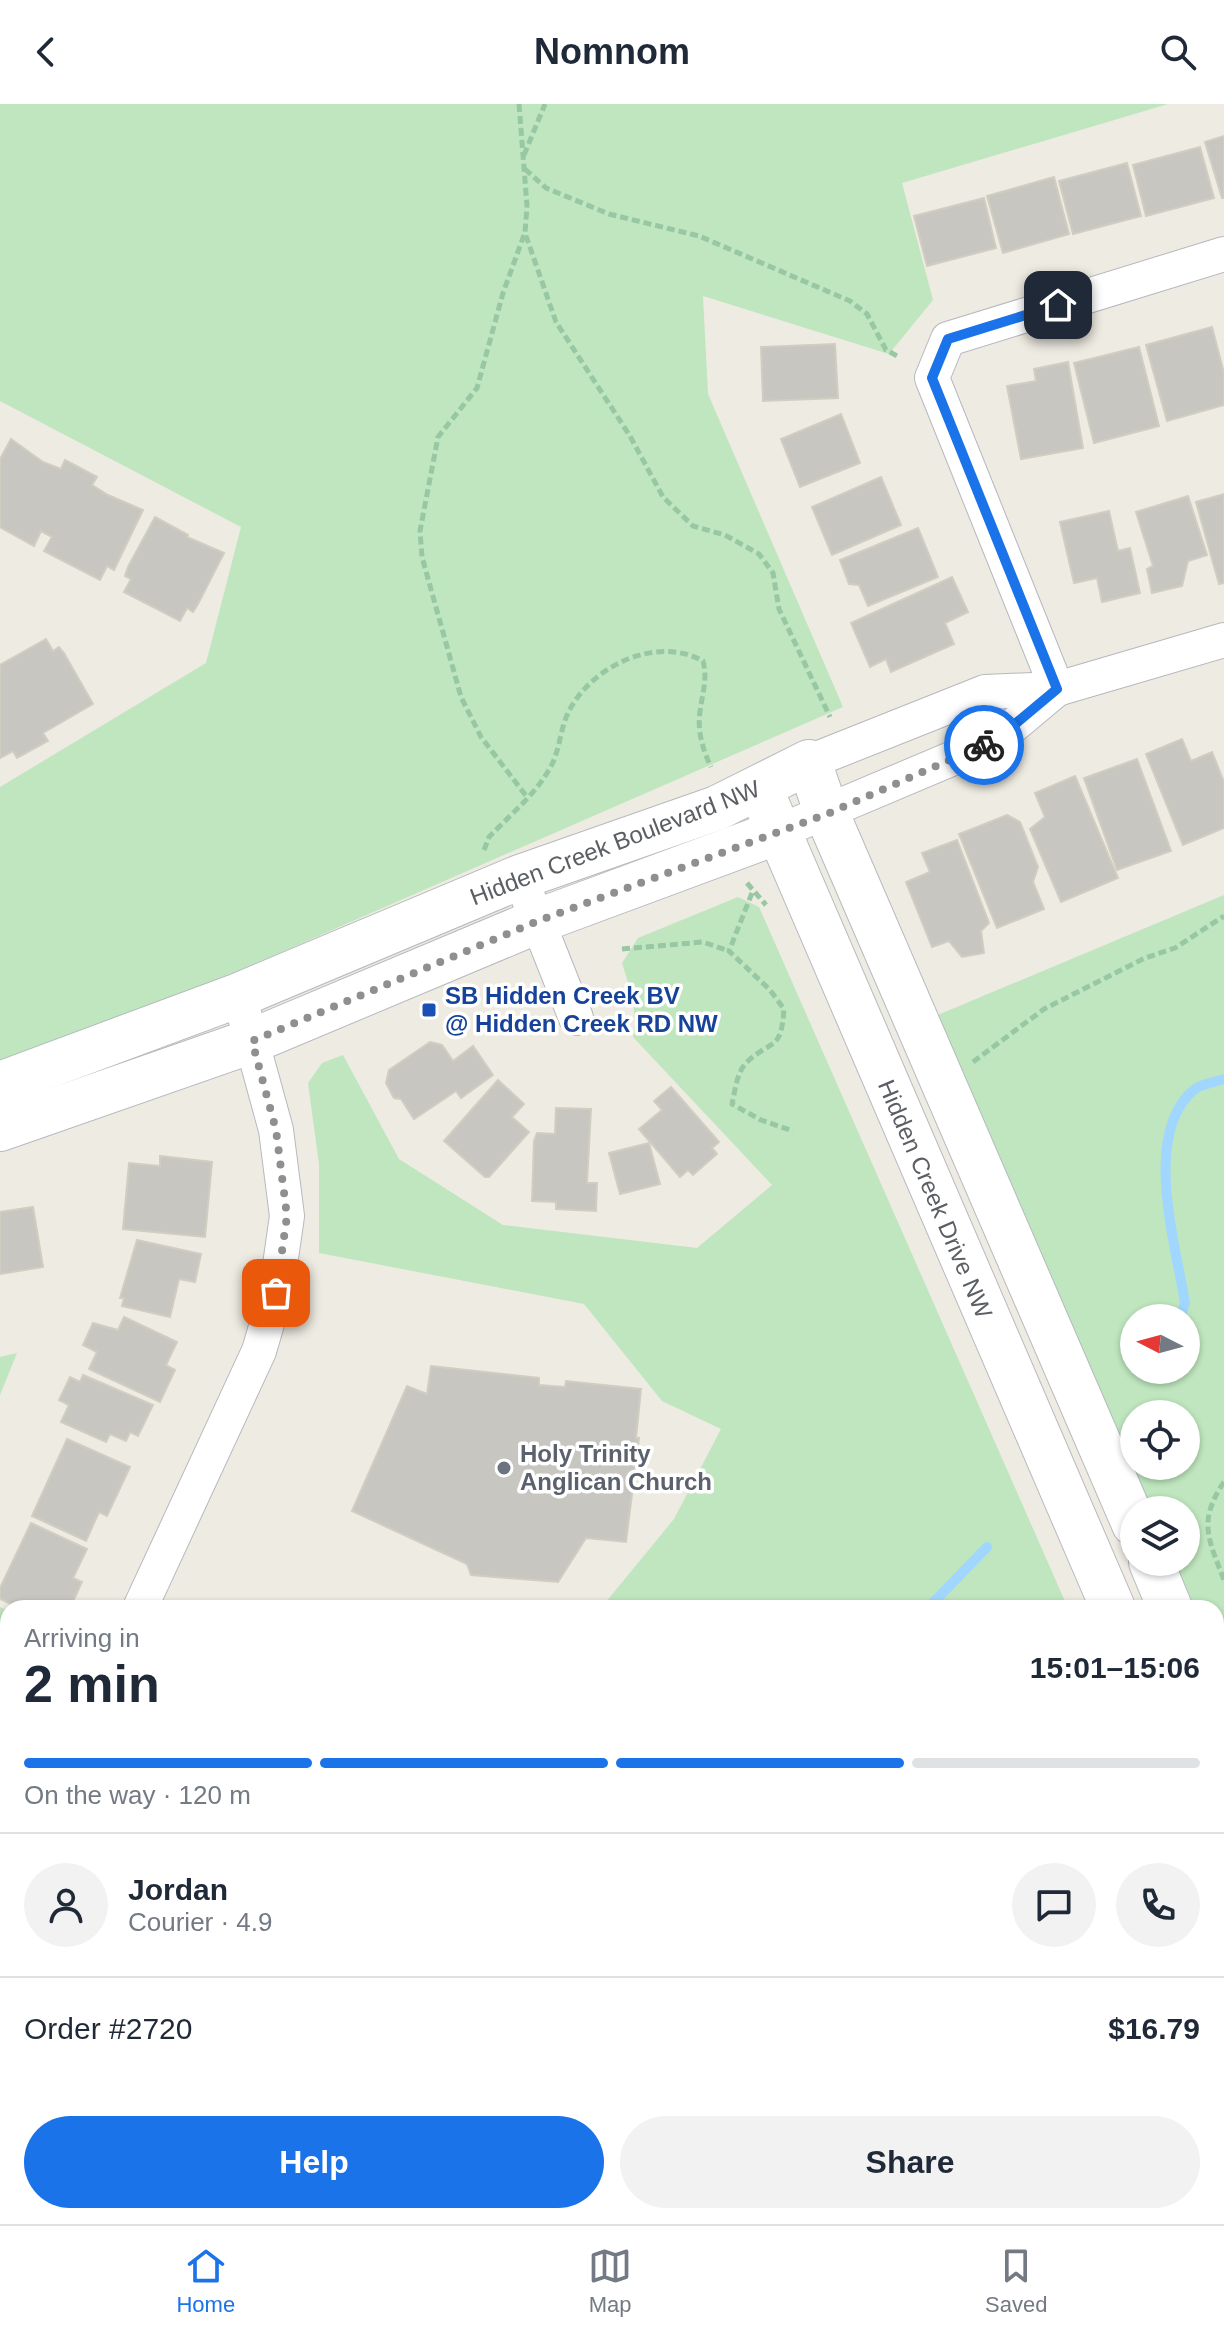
<!DOCTYPE html>
<meta charset="utf-8">
<style>
:root{--surface:#fff;--page:#f2f2f3;--text:#1f2937;--muted:#747a83;--line:#e0e1e3;--accent:#1a73e8}
body{margin:0;font-family:Helvetica,sans-serif;background:var(--page);color:var(--text);height:100vh;display:flex;flex-direction:column;font-size:30px;white-space:nowrap}
*{box-sizing:border-box;margin:0}
p{font-size:26px;color:var(--muted)}
.icon{flex:none;width:44px;height:44px;fill:none;stroke:currentColor;stroke-width:2;stroke-linecap:round;stroke-linejoin:round}
.map{position:relative;flex:1;overflow:hidden}
.side{position:absolute;left:0px;top:1496px;width:1224px;height:624px;display:flex;flex-direction:column;background:var(--surface);border-radius:24px 24px 0 0;box-shadow:0 2px 6px #0004}
.side>*{flex:none}
.needle{width:52px;rotate:276deg}
.buttons{position:absolute;left:1120px;top:1200px;display:grid;gap:16px}
.buttons a{display:grid;place-items:center;width:80px;height:80px;border-radius:50%;background:var(--surface);box-shadow:0 2px 6px #0004;font-size:40px}
.pin{position:absolute;display:grid;place-items:center;width:68px;height:68px;color:#fff;margin:-34px;border-radius:16px;box-shadow:0 4px 12px #0006}
.courier{position:absolute;display:grid;place-items:center;width:80px;height:80px;margin:-40px;border:6px solid #1a73e8;border-radius:50%;background:#fff;color:#222;box-shadow:0 2px 10px #0007}
.head em{font-style:normal;font-weight:800}
.head div{display:flex;flex-direction:column-reverse}
.head{display:flex;align-items:center;justify-content:space-between;height:136px;padding:0 24px}
h1{font-size:52px;font-weight:800;line-height:60px}
.bar{display:grid;grid-template-columns:repeat(4,1fr);gap:12px 8px;align-content:center;height:96px;padding:0 24px}
.bar i{height:10px;border-radius:6px;background:var(--line)}
.bar .current{background:var(--accent)}
.bar p{grid-column:span 4}
.line{display:flex;align-items:center;gap:20px;padding:0 24px;border-top:2px solid var(--line)}
.line div{flex:1}
.round{display:grid;place-items:center;flex:none;width:84px;height:84px;border-radius:42px;background:var(--page)}
.button{display:flex;gap:16px;margin-top:auto;padding:16px 24px}
.button a{flex:1;height:92px;border-radius:48px;background:var(--accent);color:#fff;font-size:32px;font-weight:800;line-height:92px;text-align:center}
.button a+a{background:var(--page);color:var(--text)}
header{display:flex;justify-content:space-between;align-items:center;height:104px;padding:0 24px;background:var(--surface);font-size:36px;font-weight:800}
.tabs{display:flex;justify-content:space-around;align-items:center;height:112px;border-top:2px solid var(--line);background:var(--surface);font-size:22px;color:var(--muted)}
.tabs a{display:grid;justify-items:center;gap:4px}
.tabs .current{color:var(--accent)}
.map>svg:first-child{display:block}
</style>
<header><svg class="icon" aria-label="back" viewBox="0 0 24 24"><path d="M15 5l-7 7 7 7"/></svg>Nomnom<svg class="icon" aria-label="search" viewBox="0 0 24 24"><circle cx="10" cy="10" r="6"/><path d="M15 15l6 6"/></svg></header>
<div class="map">
<svg width="1224" height="2120" viewBox="0 0 1224 2120">
<rect width="100%" height="100%" fill="#eeebe2"/>
<g fill="#bfe6be" fill-rule="evenodd">
<polygon points="0,0 1168,0 902,79 933,196 889,250 703,192 708,290 843,603 252,861 26,951 0,956 0,683 206,559 241,423 0,297"/>
<path d="M 1224,791 L 1224,1578 L 1216,1560 L 1216,1504 L 1191,1504 L 1171,1458 L 1186,1458 L 1186,1406 L 1149,1406 L 933,913 ZM 1134,1214 L 1186,1214 L 1186,1266 L 1134,1266 ZM 1134,1310 L 1186,1310 L 1186,1362 L 1134,1362 Z"/>
<path d="M 738,793 L 759,803 L 1068,1504 L 601,1504 L 674,1415 L 721,1325 L 662,1297 L 584,1200 L 319,1149 L 319,1060 L 308,979 L 322,959 L 343,951 L 399,1055 L 503,1121 L 697,1144 L 772,1081 L 633,933 C 638,904 630,886 622,859 L 638,834 Z"/>
<polygon points="17,1249 0,1291 0,1253"/>
<polygon points="0,1503 8,1507 8,1579 0,1576"/>
<polygon points="1216,1838 1224,1857 1224,1942 1216,1946"/>
<polygon points="40,2112 969,2112 961,2120 35,2120"/>
</g>
<polygon fill="#a1d7ff" points="417,2112 908,2112 899,2120 407,2120"/>
<g fill="none" stroke-linecap="round" stroke-linejoin="round">
<g stroke="#a1d7ff" stroke-width="10">
<path d="M 1180,1214 L 1185,1199 C 1176,1141 1141,1028 1195,985 C 1201,980 1216,978 1224,975"/>
<polyline points="928,1504 987,1443"/>
</g>
</g>
<g fill="#c8c6c0" stroke="#d2cdc1" stroke-width="2">
<polygon points="1224,32 1224,94 1222,94 1205,38"/>
<polygon points="1200,43 1214,94 1146,112 1133,61"/>
<polygon points="1127,59 1141,112 1073,130 1059,77"/>
<polygon points="1054,73 1069,130 1003,149 987,92"/>
<polygon points="984,94 996,144 927,162 914,112"/>
<polygon points="1212,223 1224,269 1224,301 1167,317 1146,241"/>
<polygon points="835,240 838,294 763,297 761,243"/>
<polygon points="1139,243 1159,322 1094,339 1074,259"/>
<polygon points="1068,258 1083,344 1021,355 1007,282 1036,277 1034,265"/>
<polygon points="841,310 860,359 800,383 781,335"/>
<polygon points="11,335 43,358 61,365 65,356 97,373 92,381 108,391 143,406 114,466 107,462 100,476 44,447 52,433 41,427 34,442 0,423 0,355"/>
<polygon points="881,373 901,421 832,451 812,403"/>
<polygon points="1224,390 1224,479 1219,480 1196,398"/>
<polygon points="1188,392 1207,451 1188,457 1182,482 1152,489 1147,465 1153,462 1136,408"/>
<polygon points="1109,407 1118,447 1130,444 1140,489 1102,498 1097,474 1074,479 1060,418"/>
<polygon points="155,413 188,431 187,433 224,449 198,500 193,508 187,504 180,517 124,488 131,475 125,472 128,463"/>
<polygon points="918,424 938,473 868,502 859,481 849,480 840,456"/>
<polygon points="952,473 968,508 945,519 954,540 891,568 886,555 870,563 851,519"/>
<polygon points="46,535 53,547 59,543 64,549 93,600 43,629 48,637 17,654 13,647 0,654 0,561"/>
<polygon points="1182,635 1191,657 1212,648 1224,678 1224,724 1183,741 1146,650"/>
<polygon points="1137,655 1171,747 1117,766 1084,674"/>
<polygon points="1075,672 1118,774 1061,798 1030,725 1045,713 1035,689"/>
<polygon points="1007,711 1020,718 1038,763 1033,778 1044,805 997,824 959,730"/>
<polygon points="957,736 989,819 981,827 984,849 962,853 949,837 932,843 906,778 930,768 922,749"/>
<polygon points="430,938 442,941 453,957 473,942 493,971 461,994 456,987 414,1015 401,995 394,994 386,979 389,966"/>
<polygon points="498,976 524,1000 512,1013 529,1028 489,1073 485,1073 444,1037"/>
<polygon points="671,983 719,1038 712,1044 717,1050 693,1071 688,1066 680,1073 639,1025 662,1006 654,997"/>
<polygon points="556,1004 591,1005 587,1079 597,1079 596,1107 556,1105 556,1098 532,1097 534,1037 537,1029 555,1030"/>
<polygon points="649,1039 660,1080 620,1090 609,1049"/>
<polygon points="160,1052 212,1058 205,1133 123,1125 129,1059 160,1062"/>
<polygon points="33,1103 43,1163 0,1170 0,1108"/>
<polygon points="137,1136 201,1150 195,1178 179,1175 170,1213 122,1202 124,1194 120,1194"/>
<polygon points="124,1213 177,1238 166,1261 175,1266 160,1298 89,1265 97,1248 83,1241 93,1219 118,1226"/>
<polygon points="431,1262 539,1274 539,1281 565,1283 566,1277 641,1285 636,1334 639,1334 626,1438 586,1434 558,1478 471,1471 467,1460 352,1407 407,1282 427,1290"/>
<polygon points="83,1271 153,1301 138,1332 130,1328 126,1337 110,1330 106,1338 61,1318 69,1301 59,1296 70,1273 80,1278"/>
<polygon points="67,1335 130,1363 107,1412 99,1408 86,1437 32,1412"/>
<polygon points="31,1419 87,1445 73,1474 82,1478 70,1504 19,1504 0,1495 0,1484"/>
<polygon points="0,1616 8,1619 8,1641 1,1657 7,1660 0,1675"/>
<polygon points="8,1952 8,2036 0,2032 0,1966"/>
<polygon points="1224,1989 1224,2037 1216,2019 1216,1992"/>
<polygon points="1216,2031 1224,2049 1224,2107 1216,2110"/>
<polygon points="0,2042 8,2046 8,2082 0,2096"/>
<polygon points="1054,2112 1098,2112 1104,2120 1061,2120"/>
<polygon points="1112,2112 1166,2112 1160,2116 1163,2120 1117,2120"/>
</g>
<g fill="none" stroke-linecap="round" stroke-linejoin="round">
<g stroke="#b5b8bd" stroke-width="36">
<g id="street">
<polyline points="1057,585 932,274 948,235 1224,150"/>
<polyline points="809,658 985,588 1057,585 1224,536"/>
<polyline points="778,728 996,636 1057,585"/>
<polyline points="520,773 576,914"/>
<polyline points="140,1504 259,1247 276,1189 287,1112 276,1026 239,891"/>
<polyline points="0,1758 8,1761"/>
<polyline points="0,1804 8,1787"/>
</g>
</g>
<g stroke="#b6babf" stroke-width="46">
<g id="secondary">
<polyline points="760,684 1113,1504"/>
<polyline points="0,980 239,891 520,773 717,704 809,658 827,710 1134,1420"/>
<polyline points="0,1025 252,937 538,817 778,728"/>
<polyline points="1151,1458 1170,1504"/>
<polyline points="1216,1609 1224,1625"/>
<polyline points="1216,1737 1224,1755"/>
</g>
</g>
<g stroke="#98c7a4" stroke-width="5" stroke-dasharray="8 4" stroke-linecap="butt">
<polyline points="519,0 527,102 525,129 556,218 630,332 663,393 693,422 725,431 759,450 773,469 779,505 830,613"/>
<polyline points="524,51 545,0"/>
<polyline points="525,65 546,84 609,110 699,132 850,197 867,210 886,246 899,253"/>
<polyline points="524,131 503,189 477,284 438,333 420,427 422,453 461,593 481,633 527,693"/>
<path d="M 484,746 L 489,733 C 509,712 535,691 550,664 C 560,647 560,624 569,607 C 592,562 656,531 703,557 C 708,577 702,589 700,608 C 697,627 703,646 711,663"/>
<polyline points="747,779 766,801"/>
<path d="M 752,789 L 729,847 L 770,886 L 784,905 C 781,948 773,934 747,958 C 737,967 735,987 732,1000 L 761,1016 L 793,1027"/>
<polyline points="622,845 703,838 729,847"/>
<polyline points="973,958 1044,905 1145,854 1175,844 1224,812"/>
<path d="M 1224,1378 C 1197,1418 1209,1436 1224,1476"/>
<polyline points="1216,1820 1224,1839"/>
<polyline points="362,2120 369,2112"/>
</g>
<use href="#street" stroke="#fff" stroke-width="34"/>
<use href="#secondary" stroke="#fff" stroke-width="44"/>
</g>
<g fill="none" stroke-linecap="round" stroke-linejoin="round">
<polyline stroke="#8e908f" stroke-width="8" stroke-dasharray="0 14.4" points="276,1189 287,1112 276,1026 252,937 538,817 827,710 984,641"/>
<polyline stroke="#1a73e8" stroke-width="10" points="984,641 996,636 1057,585 932,274 948,235 1058,201"/>
</g>
<rect fill="#1a4fb4" stroke="#fff" stroke-width="3" x="421" y="898" width="16" height="16" rx="4"/>
<circle fill="#6b7280" stroke="#fff" stroke-width="3" cx="504" cy="1364" r="8"/>
<g text-anchor="middle" stroke-width="7" stroke-linejoin="round" paint-order="stroke">
<g font-size="24" fill="#5b5f63" stroke="#fff">
<text transform="translate(615 739) rotate(-21)" y="8">Hidden Creek Boulevard NW</text>
<text transform="translate(935 1095) rotate(67)" y="8">Hidden Creek Drive NW</text>
</g>
<g font-size="24" font-weight="bold" fill="#164399" stroke="#fff" text-anchor="start">
<text x="445" y="900">SB Hidden Creek BV<tspan x="445" dy="28">@ Hidden Creek RD NW</tspan></text>
</g>
<g font-size="24" font-weight="bold" fill="#5b616d" stroke="#fff" text-anchor="start">
<text x="520" y="1358">Holy Trinity<tspan x="520" dy="28">Anglican Church</tspan></text>
</g>
</g>
</svg>
<div class="buttons">
<a><svg class="needle" viewBox="-14 -14 28 28"><path d="M0-13l5 13h-10z" fill="#e53935"/><path d="M0 13l5-13h-10z" fill="#747a83"/></svg></a>
<a><svg class="icon" aria-label="locate" viewBox="0 0 24 24"><circle cx="12" cy="12" r="6"/><path d="M12 2v4M12 18v4M2 12h4M18 12h4"/></svg></a>
<a><svg class="icon" aria-label="layers" viewBox="0 0 24 24"><path d="M12 4l9 5-9 5-9-5zM3 14l9 5 9-5"/></svg></a>
</div>
<div class="pin" style="left:276px;top:1189px;background:#ea580c"><svg class="icon" aria-label="bag" viewBox="0 0 24 24"><path d="M5 8h14l-1 12H6zM9 8a3 3 0 0 1 6 0"/></svg></div>
<div class="pin" style="left:1058px;top:201px;background:#1f2937"><svg class="icon" aria-label="home" viewBox="0 0 24 24"><path d="M3 11l9-7 9 7M6 9v11h12V9"/></svg></div>
<div class="courier" style="left:984px;top:641px"><svg class="icon" aria-label="bike" viewBox="0 0 24 24"><circle cx="6" cy="16" r="4"/><circle cx="18" cy="16" r="4"/><path d="M6 16l4-8h5l3 8M10 8l3 8H6M13 5h3"/></svg></div>
<section class="side">
<div class="head"><div><h1>2 min</h1><p>Arriving in</p></div><em>15:01–15:06</em></div>
<div class="bar"><i class="current"></i><i class="current"></i><i class="current"></i><i></i><p>On the way · 120 m</p></div>
<div class="line" style="height:144px"><a class="round"><svg class="icon" aria-label="person" viewBox="0 0 24 24"><circle cx="12" cy="8" r="4"/><path d="M4 21q1-7 8-7t8 7"/></svg></a><div><b>Jordan</b><p>Courier · 4.9</p></div><a class="round"><svg class="icon" aria-label="chat" viewBox="0 0 24 24"><path d="M4 5h16v11H9l-5 4z"/></svg></a><a class="round"><svg class="icon" aria-label="phone" viewBox="0 0 24 24"><path d="M5 4h4l2 5-3 2q2 4 5 5l2-3 5 2v4C11 20 4 13 5 4z"/></svg></a></div>
<div class="line" style="height:104px"><div>Order #2720</div><b>$16.79</b></div>
<div class="button"><a>Help</a><a>Share</a></div>
</section>
</div>
<nav class="tabs">
<a class="current"><svg class="icon" aria-label="home" viewBox="0 0 24 24"><path d="M3 11l9-7 9 7M6 9v11h12V9"/></svg>Home</a>
<a><svg class="icon" aria-label="map" viewBox="0 0 24 24"><path d="M3 6l6-2 6 2 6-2v14l-6 2-6-2-6 2zM9 4v14M15 6v14"/></svg>Map</a>
<a><svg class="icon" aria-label="saved" viewBox="0 0 24 24"><path d="M7 4h10v16l-5-4-5 4z"/></svg>Saved</a>
</nav>
